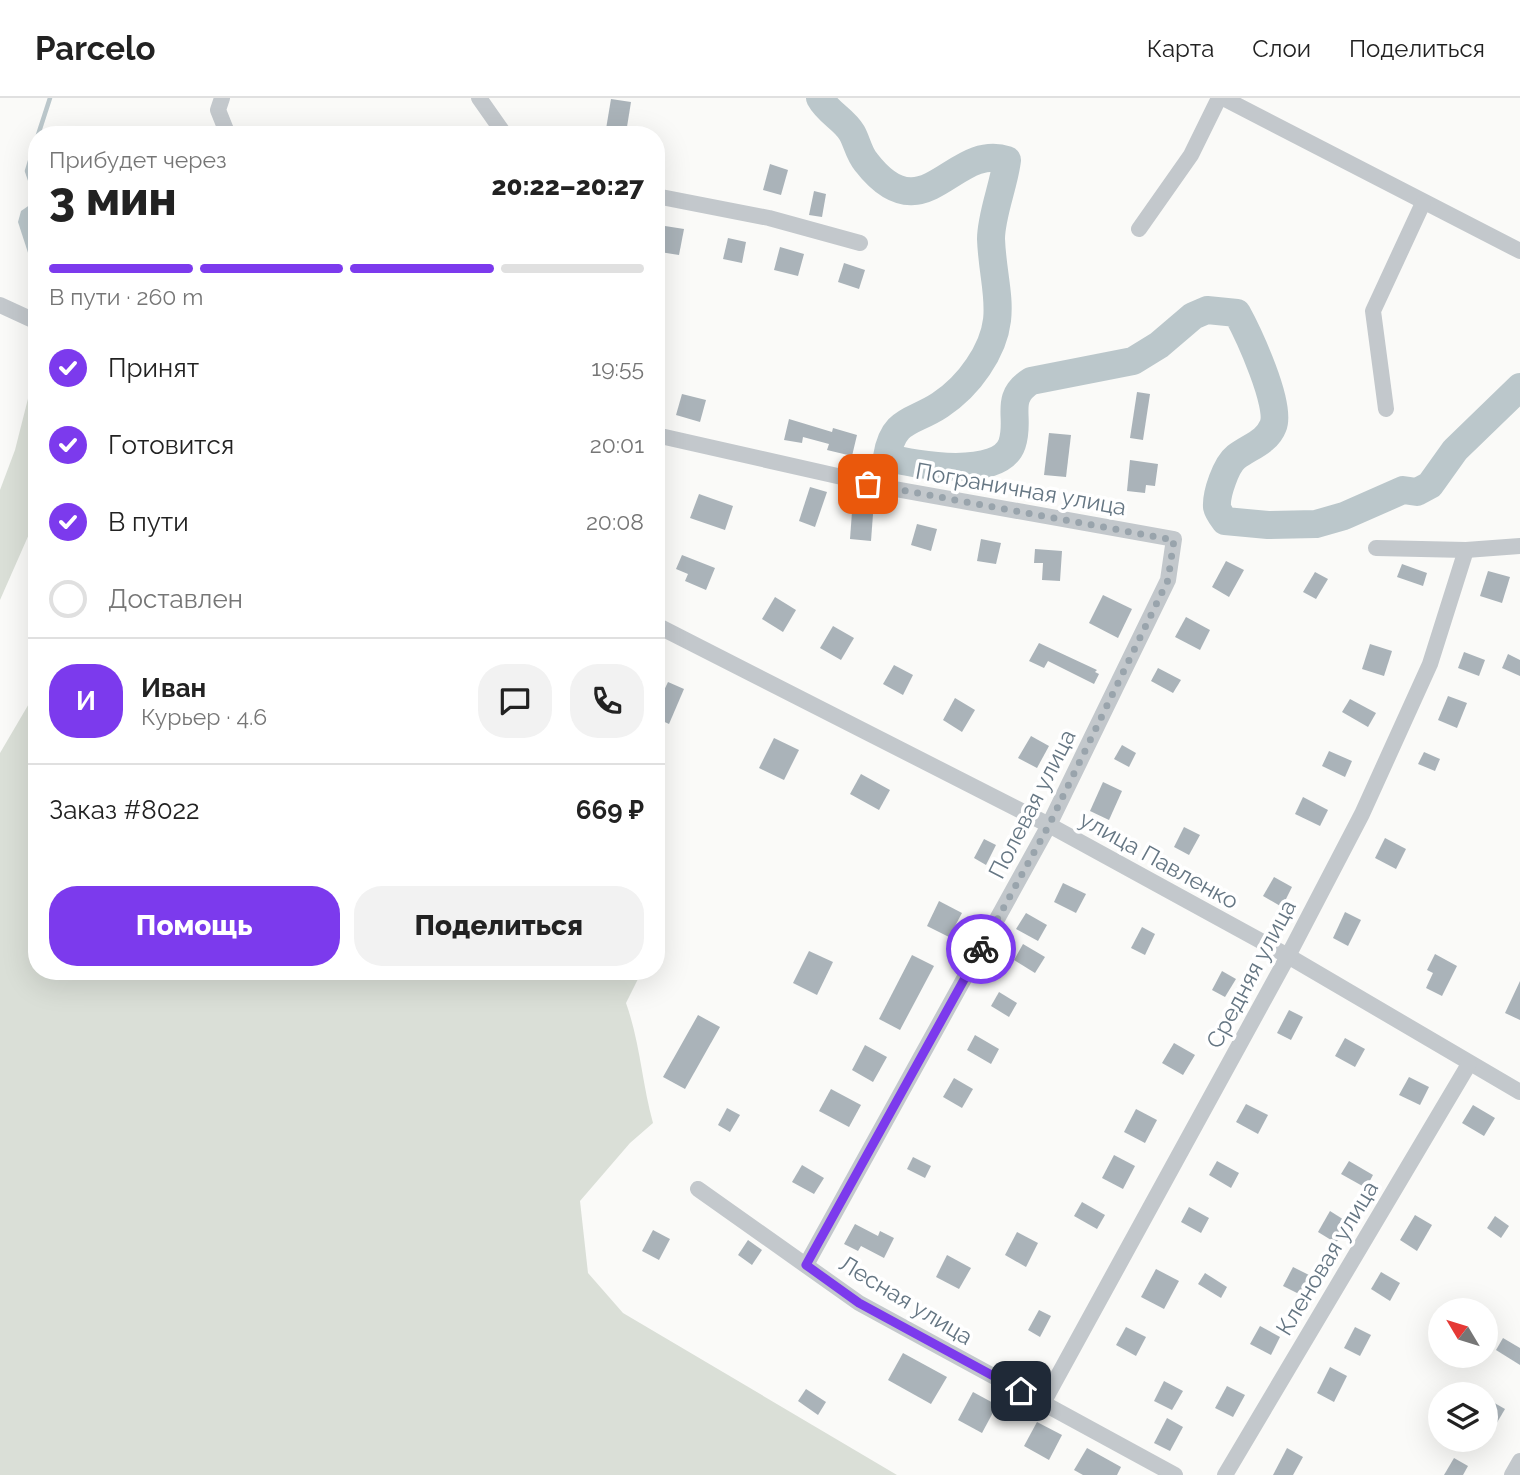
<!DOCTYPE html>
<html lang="ru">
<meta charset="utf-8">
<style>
:root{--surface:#fff;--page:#f2f2f2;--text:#222;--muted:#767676;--line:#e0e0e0;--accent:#7c3aed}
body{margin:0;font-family:Raleway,sans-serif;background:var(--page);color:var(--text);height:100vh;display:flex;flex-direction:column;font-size:26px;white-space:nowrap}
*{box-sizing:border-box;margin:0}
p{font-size:23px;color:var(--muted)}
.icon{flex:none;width:38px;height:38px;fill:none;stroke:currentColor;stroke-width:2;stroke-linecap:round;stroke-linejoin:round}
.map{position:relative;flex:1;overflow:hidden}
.side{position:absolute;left:28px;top:28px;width:637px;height:854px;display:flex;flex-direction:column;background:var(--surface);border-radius:28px;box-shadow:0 7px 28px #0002}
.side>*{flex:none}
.needle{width:46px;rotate:308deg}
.fabs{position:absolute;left:1428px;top:1200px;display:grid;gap:14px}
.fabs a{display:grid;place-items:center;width:70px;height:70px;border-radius:50%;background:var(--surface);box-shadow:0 7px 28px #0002;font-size:35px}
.pin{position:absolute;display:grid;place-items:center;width:60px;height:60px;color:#fff;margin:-30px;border-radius:14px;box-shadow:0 4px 10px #0006}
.courier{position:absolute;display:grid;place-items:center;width:70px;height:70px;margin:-35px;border:5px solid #7c3aed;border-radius:50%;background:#fff;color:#222;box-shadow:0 2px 9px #0007}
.head em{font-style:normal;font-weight:800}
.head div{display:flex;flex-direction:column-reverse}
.head{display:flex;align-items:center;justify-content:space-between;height:119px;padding:0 21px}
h1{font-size:46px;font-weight:800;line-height:52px}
.bar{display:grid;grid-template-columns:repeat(4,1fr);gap:10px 7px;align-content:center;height:84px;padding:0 21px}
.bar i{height:9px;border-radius:5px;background:var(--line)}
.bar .current{background:var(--accent)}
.bar p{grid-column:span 4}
.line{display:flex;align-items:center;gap:18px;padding:0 21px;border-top:2px solid var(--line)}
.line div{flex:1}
.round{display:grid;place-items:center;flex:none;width:74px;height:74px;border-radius:28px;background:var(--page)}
ol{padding:0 21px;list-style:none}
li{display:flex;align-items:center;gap:21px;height:77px}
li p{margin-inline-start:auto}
li .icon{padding:7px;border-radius:50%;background:var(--accent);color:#fff;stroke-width:4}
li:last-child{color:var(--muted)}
li i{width:38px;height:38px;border:4px solid var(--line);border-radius:50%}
.cta{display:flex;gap:14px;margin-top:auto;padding:14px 21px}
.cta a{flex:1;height:80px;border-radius:28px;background:var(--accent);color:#fff;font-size:28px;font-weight:800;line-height:80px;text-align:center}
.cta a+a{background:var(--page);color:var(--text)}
header{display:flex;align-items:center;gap:42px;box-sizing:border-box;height:98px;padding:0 35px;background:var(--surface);border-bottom:2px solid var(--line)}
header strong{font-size:33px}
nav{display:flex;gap:38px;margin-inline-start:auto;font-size:24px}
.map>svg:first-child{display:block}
</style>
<header>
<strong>Parcelo</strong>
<nav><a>Карта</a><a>Слои</a><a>Поделиться</a></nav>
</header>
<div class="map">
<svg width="1520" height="1377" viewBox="0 0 1520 1377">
<rect width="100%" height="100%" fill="#fafaf8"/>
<g fill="#dadfd7">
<polygon points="37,265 37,418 0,502 0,392 15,352"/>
<path d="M 37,592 L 37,873 L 642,873 L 626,905 C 640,944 642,985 653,1025 L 630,1045 L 580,1103 L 588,1175 L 623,1215 L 897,1377 L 0,1377 L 0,655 Z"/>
</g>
<polygon fill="#bbc7cb" points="37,102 37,166 32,167 18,124 21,113"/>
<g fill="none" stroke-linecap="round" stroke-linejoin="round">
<g stroke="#bbc7cb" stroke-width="4.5">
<polyline points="38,37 50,0"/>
<polyline points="37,40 27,73 37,102"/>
</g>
<path stroke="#bbc7cb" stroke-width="28" d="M 820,0 C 828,15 844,21 852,35 C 857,44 859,56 866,64 C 924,139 953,44 1007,62 C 1004,87 991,117 991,141 C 993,193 1011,221 978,269 C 968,284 955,297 940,307 C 913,325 893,320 887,359 C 916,368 1000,381 1012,346 C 1021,319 1003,301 1031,283 L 1133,263 L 1159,247 L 1193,218 L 1207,212 L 1237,215 C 1248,235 1282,308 1273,328 C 1267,344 1249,349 1236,359 C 1226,367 1216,396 1217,409 C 1218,414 1222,419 1225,423 L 1268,427 L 1316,426 L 1344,418 L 1403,392 L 1417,394 L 1430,387 L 1455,352 L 1520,289"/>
</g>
<g fill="#aab3b9">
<polygon points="611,1 631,4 626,35 606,31"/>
<polygon points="770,66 788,72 781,97 763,92"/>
<polygon points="814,93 826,96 822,119 809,117"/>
<polygon points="665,128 684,131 679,157 660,154"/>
<polygon points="728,140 746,144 742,165 723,161"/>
<polygon points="780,149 804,156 798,178 774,172"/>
<polygon points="844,165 865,172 859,191 838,184"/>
<polygon points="1137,294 1150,296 1143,342 1130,340"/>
<polygon points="682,296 706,302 700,324 676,317"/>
<polygon points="789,321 832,334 833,330 857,337 852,358 827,352 829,346 803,339 802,345 784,342"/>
<polygon points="1049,335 1071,337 1066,379 1044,377"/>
<polygon points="1130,362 1158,366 1155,388 1146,387 1145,395 1127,393"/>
<polygon points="810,389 827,394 815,429 799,423"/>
<polygon points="699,396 733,408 725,432 690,420"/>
<polygon points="852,414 873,416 871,443 850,441"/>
<polygon points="917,426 937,431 931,453 911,447"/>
<polygon points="981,441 1001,445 996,466 977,463"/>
<polygon points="1035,451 1062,453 1060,483 1042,482 1043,465 1034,465"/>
<polygon points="682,457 715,470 706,492 685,483 688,476 676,471"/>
<polygon points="1226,463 1244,472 1229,499 1212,489"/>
<polygon points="1402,466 1427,475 1423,488 1397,479"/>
<polygon points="1488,473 1510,479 1502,505 1480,498"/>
<polygon points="1315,474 1328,481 1316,501 1303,494"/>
<polygon points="1103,497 1132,511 1118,540 1089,525"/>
<polygon points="775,499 796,512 783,534 762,521"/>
<polygon points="1186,519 1210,532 1200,552 1175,539"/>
<polygon points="833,528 854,540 841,562 820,550"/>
<polygon points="1039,545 1097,572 1095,574 1099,576 1094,586 1048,563 1044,570 1029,563"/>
<polygon points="1370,546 1392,553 1384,578 1362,571"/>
<polygon points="1464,554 1485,562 1479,578 1458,570"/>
<polygon points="1508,556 1520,562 1520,578 1502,570"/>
<polygon points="894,567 913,577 903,597 883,586"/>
<polygon points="1158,570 1181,582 1173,595 1151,583"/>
<polygon points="668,584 684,591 669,626 656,620 656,609"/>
<polygon points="1448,598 1467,605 1457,630 1438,622"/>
<polygon points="955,600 975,612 962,634 943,622"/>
<polygon points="1350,601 1376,615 1368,629 1342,614"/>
<polygon points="1031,638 1049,648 1037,670 1018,660"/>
<polygon points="774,640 799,652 784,682 759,670"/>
<polygon points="1122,647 1136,655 1129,669 1114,661"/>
<polygon points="1329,653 1352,663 1345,679 1322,668"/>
<polygon points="1424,654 1440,661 1435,673 1418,666"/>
<polygon points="861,676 890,692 879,712 850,696"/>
<polygon points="1103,684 1122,693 1109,722 1090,713"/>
<polygon points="1303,699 1328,712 1320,728 1295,716"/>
<polygon points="1184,729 1200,737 1189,757 1174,749"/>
<polygon points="1385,740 1406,751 1396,771 1375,760"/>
<polygon points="984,741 996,747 986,767 974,760"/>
<polygon points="1274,779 1292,789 1282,809 1263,798"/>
<polygon points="1063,785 1086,796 1076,815 1054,804"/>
<polygon points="939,803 962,815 949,839 927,828"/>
<polygon points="1345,814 1361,822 1348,848 1333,840"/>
<polygon points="1026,815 1047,827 1038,843 1016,831"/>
<polygon points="1142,829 1155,836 1145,857 1131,850"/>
<polygon points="1023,846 1045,859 1035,875 1014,862"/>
<polygon points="809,853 833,864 817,897 793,885"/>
<polygon points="1435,856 1457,868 1442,898 1426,890 1433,875 1427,872"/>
<polygon points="912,857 934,868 900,932 879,921"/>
<polygon points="1222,873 1236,881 1225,899 1212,892"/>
<polygon points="1520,883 1520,922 1505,915"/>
<polygon points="999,894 1017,905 1009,919 991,908"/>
<polygon points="1289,912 1303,919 1291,942 1277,935"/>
<polygon points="698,917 720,929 685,991 663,979"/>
<polygon points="975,937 999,951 991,966 967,952"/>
<polygon points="1345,940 1365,951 1355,969 1335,958"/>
<polygon points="1174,945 1195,957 1183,977 1162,965"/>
<polygon points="865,947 887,959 873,984 852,972"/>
<polygon points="1409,979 1429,989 1420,1007 1399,997"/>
<polygon points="954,980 973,991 962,1010 943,999"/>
<polygon points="831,991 861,1007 849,1029 819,1013"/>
<polygon points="1246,1006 1268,1017 1258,1036 1236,1024"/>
<polygon points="1473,1007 1495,1020 1484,1038 1462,1025"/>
<polygon points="727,1010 740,1017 730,1034 718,1027"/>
<polygon points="1136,1011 1157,1022 1145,1045 1124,1034"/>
<polygon points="1114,1057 1135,1068 1123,1091 1102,1080"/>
<polygon points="913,1059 931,1068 925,1080 907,1071"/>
<polygon points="1217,1063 1239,1075 1231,1090 1209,1077"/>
<polygon points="1349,1063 1373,1077 1366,1090 1341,1076"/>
<polygon points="802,1067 824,1080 814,1096 792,1084"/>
<polygon points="1082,1104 1105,1117 1097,1131 1074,1118"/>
<polygon points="1189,1109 1209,1120 1201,1135 1181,1124"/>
<polygon points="1330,1113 1349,1125 1336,1145 1318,1134"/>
<polygon points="1415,1117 1432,1127 1417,1153 1400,1142"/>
<polygon points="1495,1118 1509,1128 1501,1140 1487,1130"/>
<polygon points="855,1126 878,1138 880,1133 894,1140 884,1160 861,1148 858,1153 844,1146"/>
<polygon points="653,1132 670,1141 659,1162 642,1153"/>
<polygon points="1017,1134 1038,1145 1026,1169 1005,1157"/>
<polygon points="748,1142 762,1152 752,1167 738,1157"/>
<polygon points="947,1157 971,1170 959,1191 936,1179"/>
<polygon points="1293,1169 1315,1180 1305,1199 1283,1188"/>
<polygon points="1156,1171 1179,1183 1164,1211 1141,1199"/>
<polygon points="1381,1174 1400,1185 1390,1203 1371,1191"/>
<polygon points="1205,1175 1227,1189 1221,1200 1198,1186"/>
<polygon points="1039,1212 1051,1218 1040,1239 1028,1232"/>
<polygon points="1260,1228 1280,1239 1271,1257 1250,1246"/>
<polygon points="1126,1229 1146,1239 1136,1258 1116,1247"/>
<polygon points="1355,1229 1371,1237 1360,1258 1344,1250"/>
<polygon points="1503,1240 1520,1250 1520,1267 1496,1252"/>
<polygon points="903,1255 947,1279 931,1306 888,1282"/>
<polygon points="1330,1269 1347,1278 1334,1304 1317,1295"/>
<polygon points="1164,1283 1183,1293 1172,1312 1154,1303"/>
<polygon points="1227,1288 1245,1297 1233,1319 1215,1310"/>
<polygon points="806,1291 826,1304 818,1317 798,1303"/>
<polygon points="973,1294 997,1307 982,1335 958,1322"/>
<polygon points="1491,1303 1505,1311 1495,1328 1486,1322 1486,1311"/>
<polygon points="1167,1320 1183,1329 1170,1353 1154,1345"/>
<polygon points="1037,1324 1062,1337 1049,1362 1024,1348"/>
<polygon points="1087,1350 1121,1369 1117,1377 1083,1377 1074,1372"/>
<polygon points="1287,1350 1303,1359 1293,1377 1273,1377"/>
<polygon points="1454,1360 1468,1368 1463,1377 1444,1377"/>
</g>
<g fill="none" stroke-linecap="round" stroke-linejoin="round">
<g stroke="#c3c8cc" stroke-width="16">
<polyline points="222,0 218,12 228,37"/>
<polyline points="479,0 505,37"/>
<polyline points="1223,0 1520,153"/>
<polyline points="656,98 769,120 860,145"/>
<polyline points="1139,131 1191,57 1219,0"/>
<polyline points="0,207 37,224"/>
<polyline points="1386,311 1373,213 1423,105"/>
<polyline points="656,337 895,391 1174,441 1168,482 1049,727 806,1167"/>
<polyline points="1376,450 1466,452 1520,448"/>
<polyline points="656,527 1049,727 1288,858 1520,994"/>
<polyline points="698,1091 859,1205 1175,1377"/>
<polyline points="1043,1305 1288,858 1362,716 1430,566 1466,452"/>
<polyline points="1225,1377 1469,966"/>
<polyline points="1512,1377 1520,1363"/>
</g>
</g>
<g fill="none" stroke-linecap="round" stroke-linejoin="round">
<polyline stroke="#99a4ac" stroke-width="7" stroke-dasharray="0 12.6" points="868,386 1174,442 1168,482 1049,727 981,851"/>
<polyline stroke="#7c3aed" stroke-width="9" points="981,851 806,1167 859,1205 1021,1293"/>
</g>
<g text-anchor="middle" stroke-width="7" stroke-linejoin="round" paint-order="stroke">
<g font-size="23" fill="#657683" stroke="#fff">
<text transform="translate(1021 391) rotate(10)" y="8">Пограничная улица</text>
<text transform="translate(1032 706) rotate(-63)" y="8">Полевая улица</text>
<text transform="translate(1159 762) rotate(29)" y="8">улица Павленко</text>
<text transform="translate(1251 876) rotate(-62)" y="8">Средняя улица</text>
<text transform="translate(1327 1160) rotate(-59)" y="8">Кленовая улица</text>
<text transform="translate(906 1202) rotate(31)" y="8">Лесная улица</text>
</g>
</g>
</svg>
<div class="fabs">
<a><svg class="needle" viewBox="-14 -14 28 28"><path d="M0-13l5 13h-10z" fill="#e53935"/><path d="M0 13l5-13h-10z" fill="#767676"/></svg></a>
<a><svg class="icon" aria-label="layers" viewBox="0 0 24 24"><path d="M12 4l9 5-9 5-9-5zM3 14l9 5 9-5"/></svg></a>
</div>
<div class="pin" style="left:868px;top:386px;background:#ea580c"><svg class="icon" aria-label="bag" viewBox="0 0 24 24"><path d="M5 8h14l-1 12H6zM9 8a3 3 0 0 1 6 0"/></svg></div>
<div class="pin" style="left:1021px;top:1293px;background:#1f2937"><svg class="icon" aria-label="home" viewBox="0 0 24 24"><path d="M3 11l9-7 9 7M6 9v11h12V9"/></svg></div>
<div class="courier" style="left:981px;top:851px"><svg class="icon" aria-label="bike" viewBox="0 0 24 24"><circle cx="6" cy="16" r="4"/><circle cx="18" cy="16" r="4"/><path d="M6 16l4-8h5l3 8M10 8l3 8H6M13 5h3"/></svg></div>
<section class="side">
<div class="head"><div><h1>3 мин</h1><p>Прибудет через</p></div><em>20:22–20:27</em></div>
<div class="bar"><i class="current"></i><i class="current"></i><i class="current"></i><i></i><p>В пути · 260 m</p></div>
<ol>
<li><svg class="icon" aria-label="check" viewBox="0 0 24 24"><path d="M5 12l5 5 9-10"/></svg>Принят<p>19:55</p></li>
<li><svg class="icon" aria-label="check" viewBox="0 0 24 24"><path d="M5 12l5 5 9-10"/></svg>Готовится<p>20:01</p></li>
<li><svg class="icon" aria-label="check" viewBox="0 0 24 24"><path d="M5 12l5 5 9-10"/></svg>В пути<p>20:08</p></li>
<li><i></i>Доставлен</li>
</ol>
<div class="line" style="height:126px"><b class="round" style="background:var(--accent);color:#fff">И</b><div><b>Иван</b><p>Курьер · 4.6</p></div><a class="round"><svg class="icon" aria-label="chat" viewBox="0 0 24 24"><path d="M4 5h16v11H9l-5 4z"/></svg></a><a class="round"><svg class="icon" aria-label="phone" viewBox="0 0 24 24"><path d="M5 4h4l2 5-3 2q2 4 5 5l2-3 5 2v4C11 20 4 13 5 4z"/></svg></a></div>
<div class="line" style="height:91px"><div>Заказ #8022</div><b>669 ₽</b></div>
<div class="cta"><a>Помощь</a><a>Поделиться</a></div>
</section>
</div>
